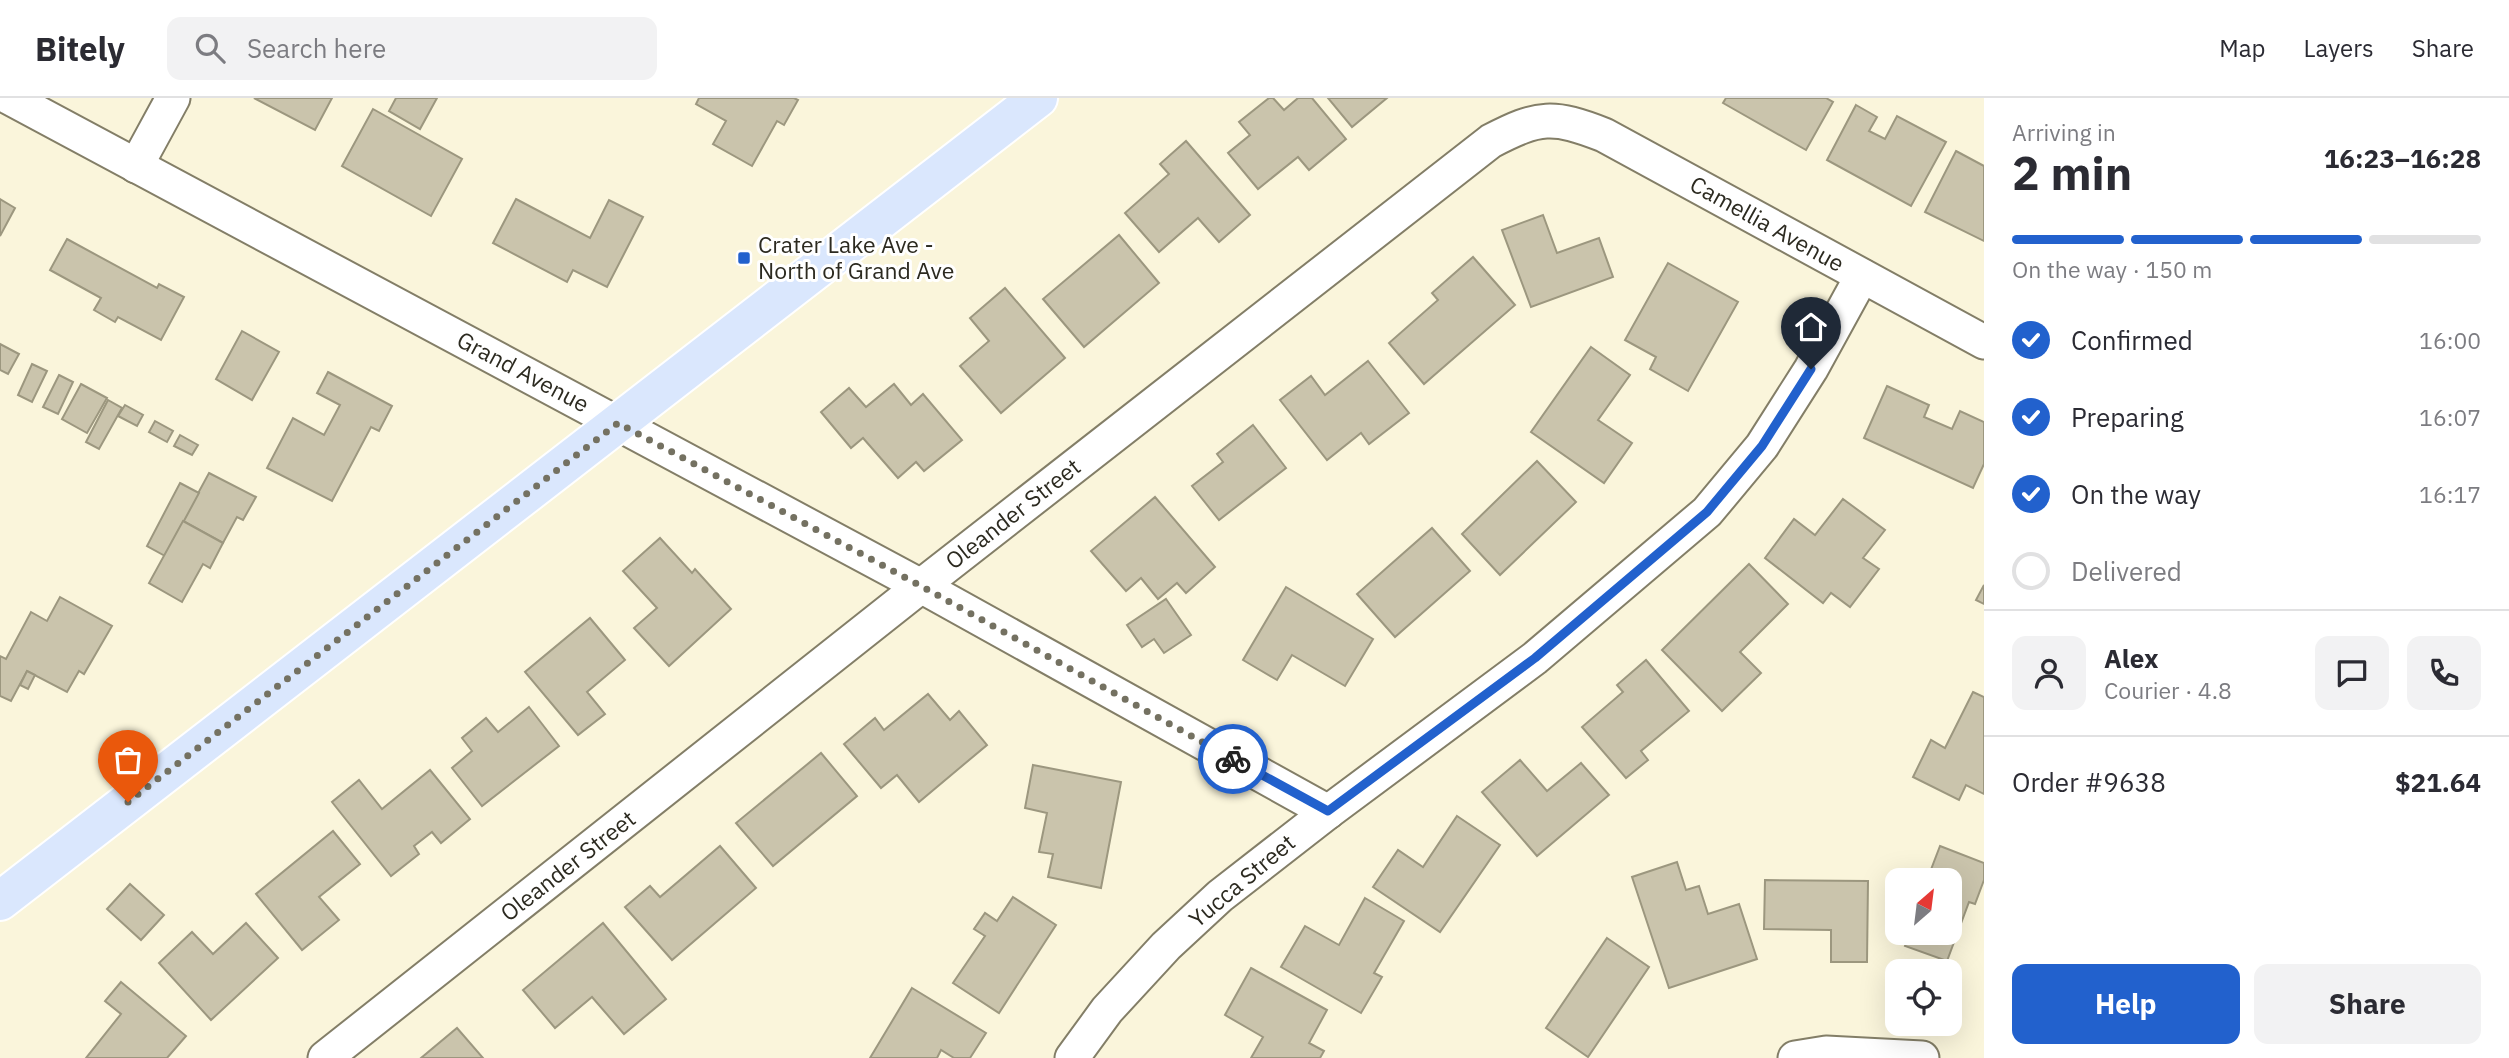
<!DOCTYPE html>
<meta charset="utf-8">
<style>
:root{--surface:#fff;--page:#f2f2f3;--text:#2b2b33;--muted:#7c7c81;--line:#e1e1e2;--accent:#2261cd}
body{margin:0;font-family:"IBM Plex Sans",sans-serif;background:var(--page);color:var(--text);height:100vh;display:flex;flex-direction:column;font-size:26px;white-space:nowrap}
*{box-sizing:border-box;margin:0}
p{font-size:23px;color:var(--muted)}
.icon{flex:none;width:38px;height:38px;fill:none;stroke:currentColor;stroke-width:2;stroke-linecap:round;stroke-linejoin:round}
.map{position:relative;flex:1;overflow:hidden}
.sheet{display:flex;flex-direction:column;background:var(--surface);width:525px}
.sheet>*{flex:none}
.needle{width:46px;rotate:28deg}
.tools{position:absolute;left:1885px;top:770px;display:grid;gap:14px}
.tools a{display:grid;place-items:center;width:77px;height:77px;border-radius:14px;background:var(--surface);box-shadow:0 7px 28px #0002;font-size:35px}
.pin{position:absolute;display:grid;place-items:center;width:60px;height:60px;color:#fff;margin:-72px -30px;border-radius:50% 50% 50% 0;rotate:-45deg;box-shadow:0 0 7px #0007}
.pin .icon{rotate:45deg}
.courier{position:absolute;display:grid;place-items:center;width:70px;height:70px;margin:-35px;border:5px solid #2261cd;border-radius:50%;background:#fff;color:#222;box-shadow:0 2px 9px #0007}
.headline em{font-style:normal;font-weight:800}
.headline div{display:flex;flex-direction:column-reverse}
.headline{display:flex;align-items:center;justify-content:space-between;height:119px;padding:0 28px}
h1{font-size:46px;font-weight:800;line-height:52px}
.bar{display:grid;grid-template-columns:repeat(4,1fr);gap:10px 7px;align-content:center;height:84px;padding:0 28px}
.bar i{height:9px;border-radius:5px;background:var(--line)}
.bar .selected{background:var(--accent)}
.bar p{grid-column:span 4}
.line{display:flex;align-items:center;gap:18px;padding:0 28px;border-top:2px solid var(--line)}
.line div{flex:1}
.round{display:grid;place-items:center;flex:none;width:74px;height:74px;border-radius:14px;background:var(--page)}
ol{padding:0 28px;list-style:none}
li{display:flex;align-items:center;gap:21px;height:77px}
li p{margin-inline-start:auto}
li .icon{padding:7px;border-radius:50%;background:var(--accent);color:#fff;stroke-width:4}
li:last-child{color:var(--muted)}
li i{width:38px;height:38px;border:4px solid var(--line);border-radius:50%}
.cta{display:flex;gap:14px;margin-top:auto;padding:14px 28px}
.cta a{flex:1;height:80px;border-radius:14px;background:var(--accent);color:#fff;font-size:28px;font-weight:800;line-height:80px;text-align:center}
.cta a+a{background:var(--page);color:var(--text)}
header{display:flex;align-items:center;gap:42px;box-sizing:border-box;height:98px;padding:0 35px;background:var(--surface);border-bottom:2px solid var(--line)}
header strong{font-size:33px}
nav{display:flex;gap:38px;margin-inline-start:auto;font-size:24px}
.search{width:490px;height:63px;background:var(--page);display:flex;align-items:center;gap:18px;box-sizing:border-box;padding:0 24px;border-radius:14px;color:var(--muted);font-size:26px}
main{display:flex;flex:1;min-height:0}
.map>svg:first-child{display:block}
</style>
<header>
<strong>Bitely</strong>
<div class="search"><svg class="icon" aria-label="search" viewBox="0 0 24 24"><circle cx="10" cy="10" r="6"/><path d="M15 15l6 6"/></svg>Search here</div>
<nav><a>Map</a><a>Layers</a><a>Share</a></nav>
</header>
<main>
<div class="map">
<svg width="1984" height="960" viewBox="0 0 1984 960">
<rect width="100%" height="100%" fill="#faf5db"/>
<g fill="#cac4ac" stroke="#9c977f" stroke-width="2">
<polygon points="254,0 332,0 315,32"/>
<polygon points="396,0 437,0 420,31 389,13"/>
<polygon points="699,0 794,0 798,2 784,27 777,23 752,68 713,46 726,23 696,6"/>
<polygon points="1269,0 1273,0 1284,12 1298,0 1312,0 1346,41 1309,72 1298,59 1258,91 1228,55 1250,37 1239,24"/>
<polygon points="1328,0 1387,0 1352,29"/>
<polygon points="1726,0 1826,0 1833,4 1806,52 1723,5"/>
<polygon points="1856,7 1877,19 1869,33 1885,41 1897,18 1946,44 1911,108 1827,62"/>
<polygon points="373,11 462,61 431,118 342,68"/>
<polygon points="1186,43 1250,117 1219,144 1198,120 1159,154 1125,115 1169,76 1160,66"/>
<polygon points="1956,53 1984,68 1984,143 1925,114"/>
<polygon points="0,101 15,110 0,138"/>
<polygon points="516,101 590,140 609,102 643,119 607,189 573,172 567,184 493,145"/>
<polygon points="1543,117 1557,155 1599,140 1613,179 1531,209 1502,132"/>
<polygon points="1119,137 1159,185 1084,249 1043,201"/>
<polygon points="67,141 157,190 159,186 184,199 161,242 118,219 115,224 94,212 101,200 50,172"/>
<polygon points="1473,159 1515,207 1424,286 1389,245 1438,202 1432,195"/>
<polygon points="1668,165 1738,204 1688,293 1650,271 1656,259 1625,242"/>
<polygon points="1005,190 1065,260 1001,315 960,268 989,243 970,220"/>
<polygon points="242,233 279,254 252,302 216,281"/>
<polygon points="0,246 19,256 8,276 0,272"/>
<polygon points="1591,249 1630,277 1598,322 1632,345 1604,385 1531,334"/>
<polygon points="1368,263 1409,315 1369,346 1361,335 1327,362 1280,302 1311,278 1325,297"/>
<polygon points="32,266 47,273 32,304 18,297"/>
<polygon points="328,274 392,308 379,333 371,329 332,403 267,370 293,320 324,337 340,307 317,295"/>
<polygon points="59,277 73,284 58,316 43,309"/>
<polygon points="81,286 107,300 87,335 62,321"/>
<polygon points="894,286 911,307 923,296 962,342 924,373 916,364 898,380 863,340 851,350 821,314 849,290 866,309"/>
<polygon points="1887,288 1929,307 1924,319 1952,331 1960,313 1984,324 1984,366 1973,390 1864,340"/>
<polygon points="108,302 122,310 99,351 86,344"/>
<polygon points="125,307 143,317 137,328 118,318"/>
<polygon points="155,323 173,333 167,344 149,334"/>
<polygon points="1253,327 1286,370 1219,422 1192,388 1223,364 1217,356"/>
<polygon points="180,337 198,347 192,357 174,348"/>
<polygon points="1537,363 1576,404 1500,477 1462,436"/>
<polygon points="209,375 256,399 243,422 237,419 223,445 183,423"/>
<polygon points="180,385 199,395 165,458 147,448"/>
<polygon points="1155,399 1215,469 1186,495 1177,485 1158,501 1141,480 1126,493 1091,453"/>
<polygon points="1843,401 1885,432 1863,460 1879,471 1850,509 1831,495 1823,505 1765,460 1794,421 1815,437"/>
<polygon points="183,423 223,445 210,470 203,466 182,504 149,485"/>
<polygon points="1432,430 1470,473 1395,539 1357,496"/>
<polygon points="660,440 692,475 695,471 731,511 669,568 634,530 657,510 623,473"/>
<polygon points="1749,466 1788,506 1740,554 1761,575 1722,613 1662,552"/>
<polygon points="1984,487 1984,506 1976,502"/>
<polygon points="1286,489 1373,541 1345,588 1292,557 1277,582 1243,562"/>
<polygon points="60,499 112,528 84,576 79,573 67,594 27,573 11,603 0,598 0,558 6,561 31,514 47,523"/>
<polygon points="1166,501 1191,537 1164,555 1154,541 1142,549 1127,527"/>
<polygon points="590,520 625,562 587,594 605,616 578,637 525,574"/>
<polygon points="1646,562 1689,613 1641,653 1648,662 1626,680 1582,629 1623,594 1617,587"/>
<polygon points="27,573 35,577 28,591 20,587"/>
<polygon points="1973,594 1984,599 1984,696 1966,687 1959,702 1913,679 1931,642 1945,650"/>
<polygon points="928,596 950,622 959,613 987,647 919,704 897,677 881,690 844,646 875,620 884,632"/>
<polygon points="529,609 559,648 482,708 452,670 472,653 462,640 486,620 498,634"/>
<polygon points="821,655 857,698 773,768 736,725"/>
<polygon points="1520,662 1547,693 1581,665 1609,697 1537,758 1482,694"/>
<polygon points="1033,667 1121,684 1101,790 1048,779 1053,756 1039,754 1047,715 1025,710"/>
<polygon points="430,672 470,721 441,745 432,734 414,748 419,756 391,778 332,704 359,682 382,711"/>
<polygon points="1457,718 1500,747 1440,834 1373,789 1398,752 1423,769"/>
<polygon points="333,733 360,766 319,799 339,822 302,852 256,796"/>
<polygon points="720,748 756,790 672,862 625,809 650,788 660,799"/>
<polygon points="1940,748 1984,765 1984,782 1975,806 1969,804 1947,863 1905,848 1910,835 1950,835 1950,782 1927,782"/>
<polygon points="1677,764 1686,792 1699,788 1708,816 1739,806 1757,861 1669,890 1632,779"/>
<polygon points="1765,782 1868,783 1867,864 1831,864 1831,832 1764,831"/>
<polygon points="130,786 164,817 141,842 107,811"/>
<polygon points="1013,799 1056,827 999,915 953,885 985,838 974,831 985,815 997,823"/>
<polygon points="1365,800 1404,823 1374,875 1382,879 1361,915 1281,869 1305,828 1339,847"/>
<polygon points="246,825 278,860 211,922 159,865 192,834 213,856"/>
<polygon points="603,825 666,901 624,936 592,899 555,930 523,892"/>
<polygon points="1607,840 1649,869 1588,959 1546,930"/>
<polygon points="1251,870 1327,912 1309,945 1324,953 1320,960 1251,960 1263,939 1225,917"/>
<polygon points="121,884 186,938 167,960 86,960 121,916 105,903"/>
<polygon points="912,890 986,935 970,960 954,960 941,952 937,960 870,960"/>
<polygon points="457,930 483,960 421,960"/>
</g>
<g fill="none" stroke-linecap="round" stroke-linejoin="round">
<g stroke="#837e67" stroke-width="37">
<g id="minor">
<polyline points="10,0 921,488 1328,714"/>
<polyline points="136,68 173,0"/>
<path d="M 325,960 L 921,488 L 1491,43 C 1539,18 1553,17 1604,37 L 1984,244"/>
<polyline points="1072,960 1107,912 1166,848 1220,798 1328,714 1535,560 1707,414 1762,348 1811,271 1862,178"/>
<polyline points="1795,960 1826,955 1922,960"/>
</g>
</g>
<g stroke="#fff" stroke-width="42">
<polyline id="major" points="0,803 1038,0"/>
</g>
<use href="#minor" stroke="#fff" stroke-width="33"/>
<use href="#major" stroke="#dae7fd" stroke-width="38"/>
</g>
<g fill="none" stroke-linecap="round" stroke-linejoin="round">
<polyline stroke="#747161" stroke-width="7" stroke-dasharray="0 12.6" points="128,704 618,325 921,488 1233,661"/>
<polyline stroke="#2261cd" stroke-width="9" points="1233,661 1328,713 1535,560 1707,414 1762,348 1811,271"/>
</g>
<rect fill="#2261cd" stroke="#fff" stroke-width="2.5" x="737" y="153" width="14" height="14" rx="3.5"/>
<g text-anchor="middle" stroke-width="6" stroke-linejoin="round" paint-order="stroke">
<g font-size="23" fill="#2c2a20" stroke="#fff">
<text transform="translate(1767 126) rotate(29)" y="8">Camellia Avenue</text>
<text transform="translate(523 274) rotate(28)" y="8">Grand Avenue</text>
<text transform="translate(1013 416) rotate(-38)" y="8">Oleander Street</text>
<text transform="translate(568 768) rotate(-38)" y="8">Oleander Street</text>
<text transform="translate(1242 783) rotate(-40)" y="8">Yucca Street</text>
</g>
<g font-size="23" fill="#2c2a20" stroke="#fff" text-anchor="start">
<text x="758" y="155">Crater Lake Ave -<tspan x="758" dy="26">North of Grand Ave</tspan></text>
</g>
</g>
</svg>
<div class="tools">
<a><svg class="needle" viewBox="-14 -14 28 28"><path d="M0-13l5 13h-10z" fill="#e53935"/><path d="M0 13l5-13h-10z" fill="#7c7c81"/></svg></a>
<a><svg class="icon" aria-label="locate" viewBox="0 0 24 24"><circle cx="12" cy="12" r="6"/><path d="M12 2v4M12 18v4M2 12h4M18 12h4"/></svg></a>
</div>
<div class="pin" style="left:128px;top:704px;background:#ea580c"><svg class="icon" aria-label="bag" viewBox="0 0 24 24"><path d="M5 8h14l-1 12H6zM9 8a3 3 0 0 1 6 0"/></svg></div>
<div class="pin" style="left:1811px;top:271px;background:#1f2937"><svg class="icon" aria-label="home" viewBox="0 0 24 24"><path d="M3 11l9-7 9 7M6 9v11h12V9"/></svg></div>
<div class="courier" style="left:1233px;top:661px"><svg class="icon" aria-label="bike" viewBox="0 0 24 24"><circle cx="6" cy="16" r="4"/><circle cx="18" cy="16" r="4"/><path d="M6 16l4-8h5l3 8M10 8l3 8H6M13 5h3"/></svg></div>
</div>
<section class="sheet">
<div class="headline"><div><h1>2 min</h1><p>Arriving in</p></div><em>16:23–16:28</em></div>
<div class="bar"><i class="selected"></i><i class="selected"></i><i class="selected"></i><i></i><p>On the way · 150 m</p></div>
<ol>
<li><svg class="icon" aria-label="check" viewBox="0 0 24 24"><path d="M5 12l5 5 9-10"/></svg>Confirmed<p>16:00</p></li>
<li><svg class="icon" aria-label="check" viewBox="0 0 24 24"><path d="M5 12l5 5 9-10"/></svg>Preparing<p>16:07</p></li>
<li><svg class="icon" aria-label="check" viewBox="0 0 24 24"><path d="M5 12l5 5 9-10"/></svg>On the way<p>16:17</p></li>
<li><i></i>Delivered</li>
</ol>
<div class="line" style="height:126px"><a class="round"><svg class="icon" aria-label="person" viewBox="0 0 24 24"><circle cx="12" cy="8" r="4"/><path d="M4 21q1-7 8-7t8 7"/></svg></a><div><b>Alex</b><p>Courier · 4.8</p></div><a class="round"><svg class="icon" aria-label="chat" viewBox="0 0 24 24"><path d="M4 5h16v11H9l-5 4z"/></svg></a><a class="round"><svg class="icon" aria-label="phone" viewBox="0 0 24 24"><path d="M5 4h4l2 5-3 2q2 4 5 5l2-3 5 2v4C11 20 4 13 5 4z"/></svg></a></div>
<div class="line" style="height:91px"><div>Order #9638</div><b>$21.64</b></div>
<div class="cta"><a>Help</a><a>Share</a></div>
</section>
</main>
